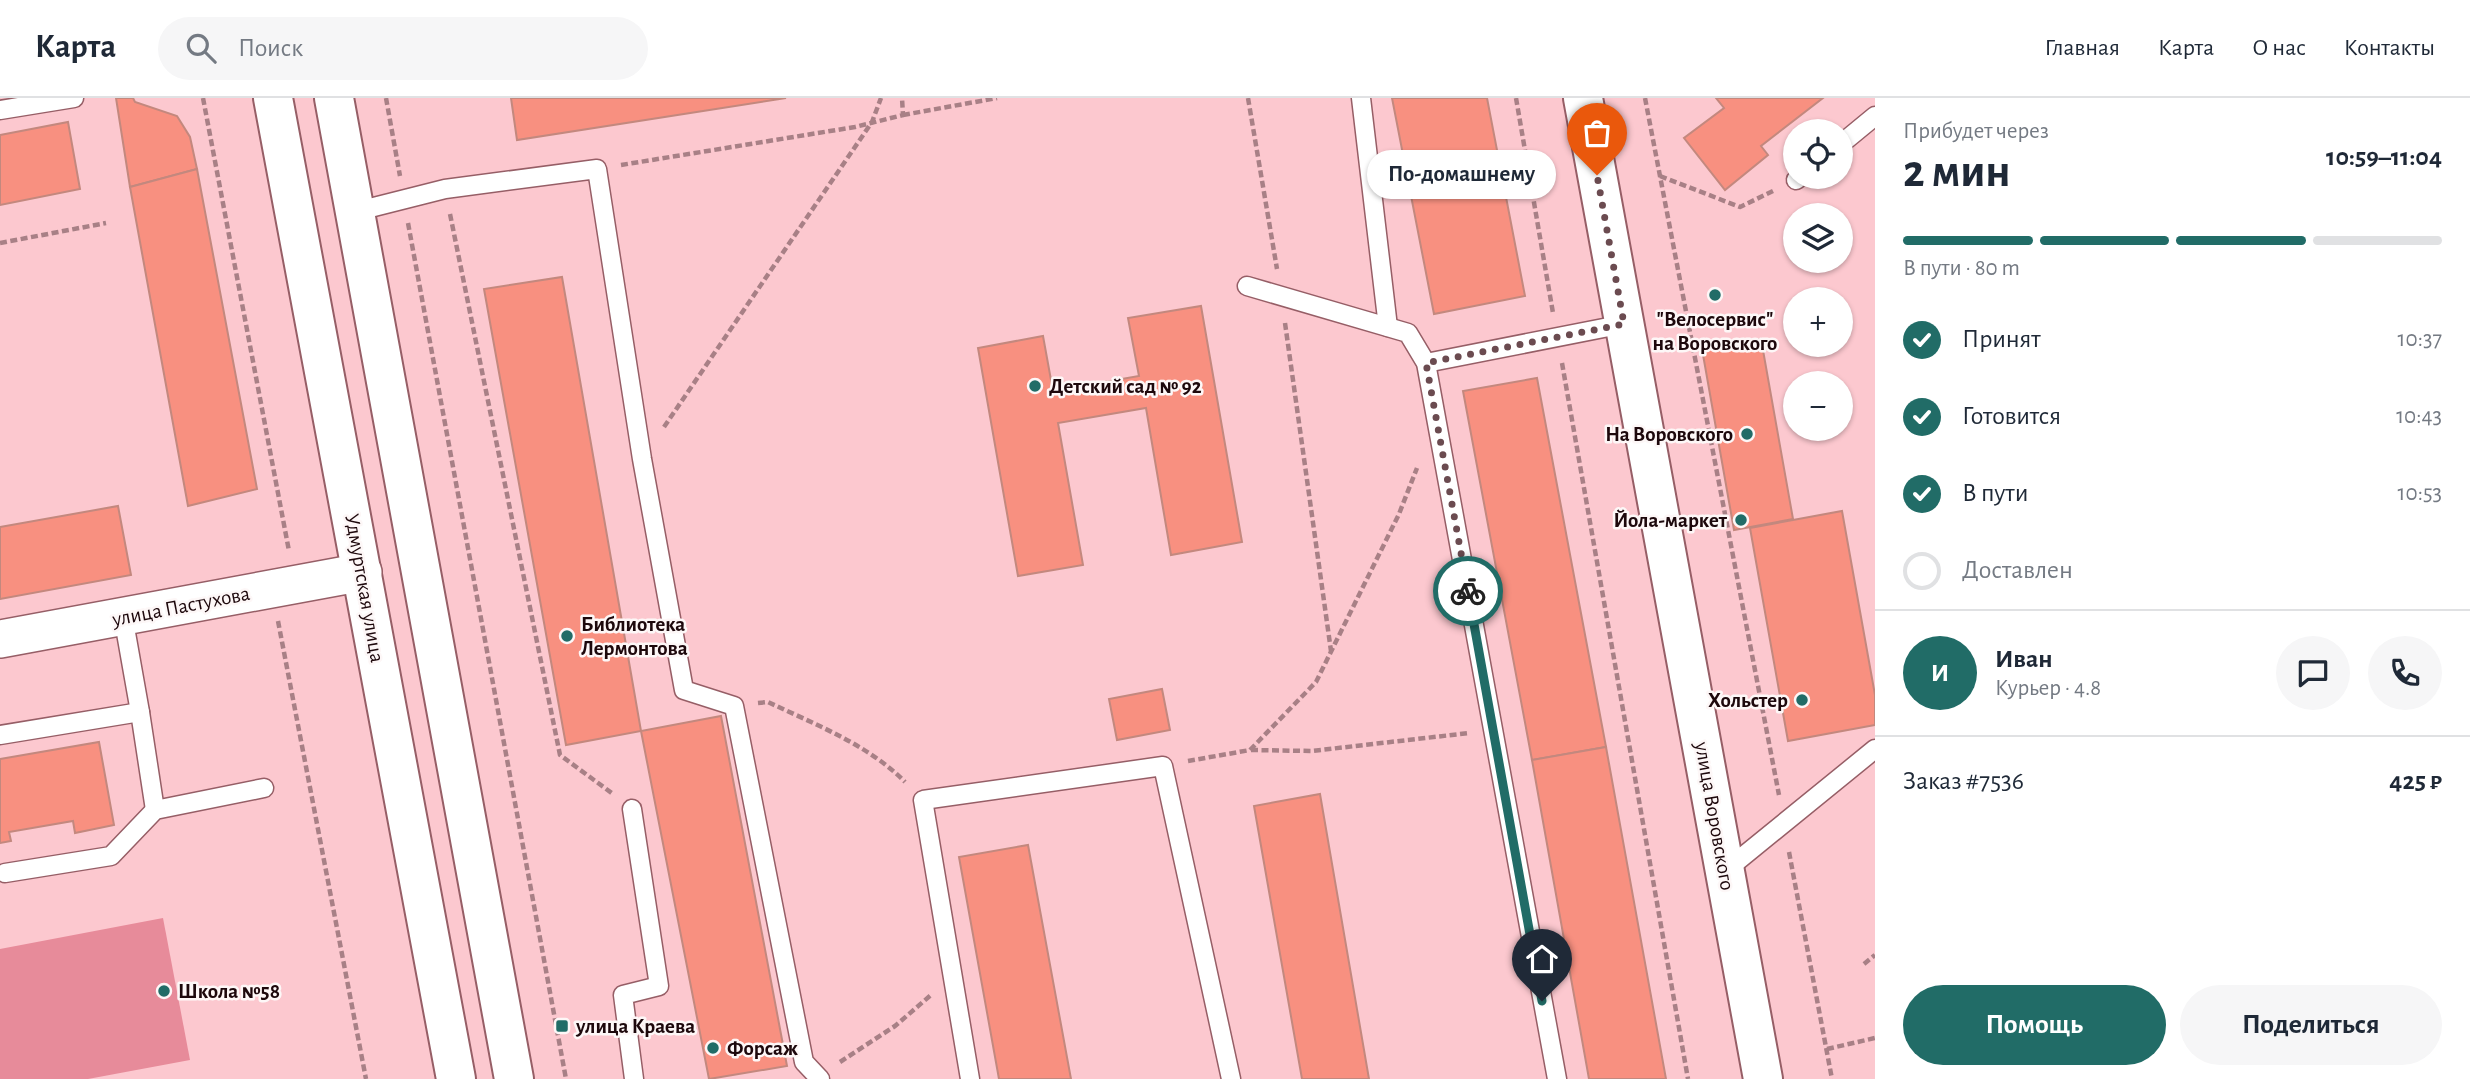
<!DOCTYPE html>
<html lang="ru">
<meta charset="utf-8">
<style>
:root{--surface:#fff;--page:#f6f6f7;--text:#1f2937;--muted:#747a83;--line:#e0e1e3;--accent:#216c67}
body{margin:0;font-family:"Alegreya Sans",sans-serif;background:var(--page);color:var(--text);height:100vh;display:flex;flex-direction:column;font-size:26px;white-space:nowrap}
*{box-sizing:border-box;margin:0}
p{font-size:23px;color:var(--muted)}
.icon{flex:none;width:38px;height:38px;fill:none;stroke:currentColor;stroke-width:2;stroke-linecap:round;stroke-linejoin:round}
.map{position:relative;flex:1;overflow:hidden}
.sheet{display:flex;flex-direction:column;background:var(--surface);width:595px}
.sheet>*{flex:none}
.tools{position:absolute;left:1783px;top:21px;display:grid;gap:14px}
.tools a{display:grid;place-items:center;width:70px;height:70px;border-radius:50%;background:var(--surface);box-shadow:0 2px 5px #0004;font-size:35px}
.pin{position:absolute;display:grid;place-items:center;width:60px;height:60px;color:#fff;margin:-72px -30px;border-radius:50% 50% 50% 0;rotate:-45deg;box-shadow:0 0 7px #0007}
.pin .icon{rotate:45deg}
.courier{position:absolute;display:grid;place-items:center;width:70px;height:70px;margin:-35px;border:5px solid #216c67;border-radius:50%;background:#fff;color:#222;box-shadow:0 2px 9px #0007}
.bubble{position:absolute;height:49px;border-radius:24px;background:var(--surface);box-shadow:0 2px 5px #0004;font-size:23px;font-weight:700;line-height:49px;text-align:center}
.overview em{font-style:normal;font-weight:700}
.overview div{display:flex;flex-direction:column-reverse}
.overview{display:flex;align-items:center;justify-content:space-between;height:119px;padding:0 28px}
h1{font-size:46px;font-weight:700;line-height:52px}
.bar{display:grid;grid-template-columns:repeat(4,1fr);gap:10px 7px;align-content:center;height:84px;padding:0 28px}
.bar i{height:9px;border-radius:5px;background:var(--line)}
.bar .active{background:var(--accent)}
.bar p{grid-column:span 4}
.line{display:flex;align-items:center;gap:18px;padding:0 28px;border-top:2px solid var(--line)}
.line div{flex:1}
.round{display:grid;place-items:center;flex:none;width:74px;height:74px;border-radius:37px;background:var(--page)}
ol{padding:0 28px;list-style:none}
li{display:flex;align-items:center;gap:21px;height:77px}
li p{margin-inline-start:auto}
li .icon{padding:7px;border-radius:50%;background:var(--accent);color:#fff;stroke-width:4}
li:last-child{color:var(--muted)}
li i{width:38px;height:38px;border:4px solid var(--line);border-radius:50%}
.primary-button{display:flex;gap:14px;margin-top:auto;padding:14px 28px}
.primary-button a{flex:1;height:80px;border-radius:42px;background:var(--accent);color:#fff;font-size:28px;font-weight:700;line-height:80px;text-align:center}
.primary-button a+a{background:var(--page);color:var(--text)}
header{display:flex;align-items:center;gap:42px;box-sizing:border-box;height:98px;padding:0 35px;background:var(--surface);border-bottom:2px solid var(--line)}
header strong{font-size:33px}
nav{display:flex;gap:38px;margin-inline-start:auto;font-size:24px}
.search{width:490px;height:63px;background:var(--page);display:flex;align-items:center;gap:18px;box-sizing:border-box;padding:0 24px;border-radius:38px;color:var(--muted);font-size:26px}
main{display:flex;flex:1;min-height:0}
.map>svg:first-child{display:block}
</style>
<header>
<strong>Карта</strong>
<div class="search"><svg class="icon" aria-label="search" viewBox="0 0 24 24"><circle cx="10" cy="10" r="6"/><path d="M15 15l6 6"/></svg>Поиск</div>
<nav><a>Главная</a><a>Карта</a><a>О нас</a><a>Контакты</a></nav>
</header>
<main>
<div class="map">
<svg width="1875" height="981" viewBox="0 0 1875 981">
<rect width="100%" height="100%" fill="#fcc8cf"/>
<polygon fill="#e78b9a" points="163,820 190,962 88,981 0,981 0,851"/>
<g fill="#f89080" stroke="#c3887e" stroke-width="2">
<polygon points="116,0 133,0 135,4 177,18 190,39 197,71 130,89"/>
<polygon points="511,0 786,0 517,42"/>
<polygon points="1392,0 1487,0 1525,198 1434,216"/>
<polygon points="1716,0 1823,0 1761,48 1768,57 1725,92 1684,40 1724,10"/>
<polygon points="68,24 80,91 0,107 0,37"/>
<polygon points="197,71 257,391 188,408 130,89"/>
<polygon points="562,179 641,633 566,647 484,191"/>
<polygon points="1201,208 1242,444 1171,457 1146,310 1058,325 1083,467 1018,478 978,250 1043,238 1053,293 1139,278 1128,220"/>
<polygon points="1761,241 1793,421 1734,432 1702,251"/>
<polygon points="1537,280 1606,649 1532,662 1463,293"/>
<polygon points="118,408 131,477 0,501 0,429"/>
<polygon points="1842,413 1875,597 1875,627 1788,643 1750,430"/>
<polygon points="1162,591 1170,632 1117,642 1109,601"/>
<polygon points="721,618 787,968 709,981 641,633"/>
<polygon points="99,644 114,727 75,735 73,723 9,734 11,743 0,745 0,661"/>
<polygon points="1606,649 1666,981 1589,981 1532,662"/>
<polygon points="1320,696 1369,981 1302,981 1254,708"/>
<polygon points="1028,747 1071,981 999,981 959,759"/>
</g>
<g fill="none" stroke-linecap="round" stroke-linejoin="round">
<g stroke="#965e66" stroke-width="21">
<g id="service">
<polyline points="1361,0 1388,229"/>
<polyline points="0,12 74,0"/>
<polyline points="1841,46 1875,18"/>
<polyline points="1796,82 1800,79"/>
<polyline points="354,114 445,91 597,71 642,361 684,592 734,608 804,964 820,981"/>
<polyline points="1247,188 1408,235 1426,265 1557,981"/>
<polyline points="1426,265 1624,226"/>
<polyline points="140,614 155,712"/>
<polyline points="0,637 140,614 123,518"/>
<polyline points="632,711 659,888 623,897 634,981"/>
<polyline points="1725,773 1875,651"/>
<polyline points="5,775 111,758 155,712 264,690"/>
<polyline points="970,981 923,702 1163,668 1231,981"/>
</g>
</g>
<g stroke="#965e66" stroke-width="40">
<polyline id="minor" points="0,541 363,474"/>
</g>
<g stroke="#965e66" stroke-width="42">
<polyline id="secondary" points="1583,0 1763,981"/>
</g>
<g stroke="#965e66" stroke-width="42">
<g id="primary">
<polyline points="273,0 456,981"/>
<polyline points="334,0 514,981"/>
</g>
</g>
<g stroke="#a88086" stroke-width="4.5" stroke-dasharray="7 3.5" stroke-linecap="butt">
<polyline points="203,0 289,453"/>
<polyline points="386,0 400,78"/>
<polyline points="1248,0 1277,171"/>
<polyline points="1516,0 1553,215"/>
<polyline points="1645,0 1779,697"/>
<polyline points="903,17 997,0"/>
<polyline points="621,67 855,29 903,17 902,0"/>
<polyline points="1660,78 1740,109 1773,93"/>
<polyline points="450,116 560,657 613,696"/>
<polyline points="408,125 566,981"/>
<polyline points="0,145 106,125"/>
<polyline points="1285,225 1331,553"/>
<polyline points="1562,265 1688,981"/>
<polyline points="664,329 872,24 881,0"/>
<polyline points="278,523 366,981"/>
<path d="M 758,605 L 768,604 C 814,626 869,647 905,684"/>
<polyline points="1251,652 1312,653 1469,635"/>
<polyline points="1188,663 1250,652 1316,584 1399,416 1417,370"/>
<polyline points="1789,754 1832,981"/>
<polyline points="1864,866 1875,857"/>
<polyline points="1827,951 1875,940"/>
<polyline points="840,964 895,928 931,897"/>
</g>
<use href="#service" stroke="#fff" stroke-width="18"/>
<use href="#minor" stroke="#fff" stroke-width="37"/>
<use href="#secondary" stroke="#fff" stroke-width="38"/>
<use href="#primary" stroke="#fff" stroke-width="38"/>
</g>
<g fill="none" stroke-linecap="round" stroke-linejoin="round">
<polyline stroke="#6b4b50" stroke-width="7" stroke-dasharray="0 12.6" points="1468,493 1426,265 1624,226 1597,77"/>
<polyline stroke="#216c67" stroke-width="9" points="1468,493 1542,903"/>
</g>
<g fill="#216c67" stroke="#fdf7f7" stroke-width="2.5">
<circle cx="1715" cy="197" r="7"/>
<circle cx="1035" cy="288" r="7"/>
<circle cx="1747" cy="336" r="7"/>
<circle cx="1741" cy="422" r="7"/>
<circle cx="567" cy="538" r="7"/>
<circle cx="1802" cy="602" r="7"/>
<circle cx="164" cy="893" r="7"/>
<rect x="555" y="921" width="14" height="14" rx="3.5"/>
<circle cx="713" cy="950" r="7"/>
</g>
<g text-anchor="middle" stroke-width="5" stroke-linejoin="round" paint-order="stroke">
<g font-size="21" font-weight="bold" fill="#1d080c" stroke="#fdf7f7" text-anchor="start">
<text x="1715" y="228" text-anchor="middle">"Велосервис"<tspan x="1715" dy="24">на Воровского</tspan></text>
<text x="1049" y="295">Детский сад № 92</text>
<text x="1733" y="343" text-anchor="end">На Воровского</text>
<text x="1727" y="429" text-anchor="end">Йола-маркет</text>
<text x="581" y="533">Библиотека<tspan x="581" dy="24">Лермонтова</tspan></text>
<text x="1788" y="609" text-anchor="end">Хольстер</text>
<text x="178" y="900">Школа №58</text>
<text x="576" y="935">улица Краева</text>
<text x="727" y="957">Форсаж</text>
</g>
<g font-size="21" fill="#1d080c" stroke="#fdf7f7">
<text transform="translate(365 490) rotate(80)" y="7">Удмуртская улица</text>
<text transform="translate(181 508) rotate(-11)" y="7">улица Пастухова</text>
<text transform="translate(1715 718) rotate(80)" y="7">улица Воровского</text>
</g>
</g>
</svg>
<div class="tools">
<a><svg class="icon" aria-label="locate" viewBox="0 0 24 24"><circle cx="12" cy="12" r="6"/><path d="M12 2v4M12 18v4M2 12h4M18 12h4"/></svg></a>
<a><svg class="icon" aria-label="layers" viewBox="0 0 24 24"><path d="M12 4l9 5-9 5-9-5zM3 14l9 5 9-5"/></svg></a>
<a>+</a>
<a>−</a>
</div>
<div class="pin" style="left:1597px;top:77px;background:#ea580c"><svg class="icon" aria-label="bag" viewBox="0 0 24 24"><path d="M5 8h14l-1 12H6zM9 8a3 3 0 0 1 6 0"/></svg></div>
<div class="pin" style="left:1542px;top:903px;background:#1f2937"><svg class="icon" aria-label="home" viewBox="0 0 24 24"><path d="M3 11l9-7 9 7M6 9v11h12V9"/></svg></div>
<div class="courier" style="left:1468px;top:493px"><svg class="icon" aria-label="bike" viewBox="0 0 24 24"><circle cx="6" cy="16" r="4"/><circle cx="18" cy="16" r="4"/><path d="M6 16l4-8h5l3 8M10 8l3 8H6M13 5h3"/></svg></div>
<div class="bubble" style="left:1367px;top:52px;width:189px">По-домашнему</div>
</div>
<section class="sheet">
<div class="overview"><div><h1>2 мин</h1><p>Прибудет через</p></div><em>10:59–11:04</em></div>
<div class="bar"><i class="active"></i><i class="active"></i><i class="active"></i><i></i><p>В пути · 80 m</p></div>
<ol>
<li><svg class="icon" aria-label="check" viewBox="0 0 24 24"><path d="M5 12l5 5 9-10"/></svg>Принят<p>10:37</p></li>
<li><svg class="icon" aria-label="check" viewBox="0 0 24 24"><path d="M5 12l5 5 9-10"/></svg>Готовится<p>10:43</p></li>
<li><svg class="icon" aria-label="check" viewBox="0 0 24 24"><path d="M5 12l5 5 9-10"/></svg>В пути<p>10:53</p></li>
<li><i></i>Доставлен</li>
</ol>
<div class="line" style="height:126px"><b class="round" style="background:var(--accent);color:#fff">И</b><div><b>Иван</b><p>Курьер · 4.8</p></div><a class="round"><svg class="icon" aria-label="chat" viewBox="0 0 24 24"><path d="M4 5h16v11H9l-5 4z"/></svg></a><a class="round"><svg class="icon" aria-label="phone" viewBox="0 0 24 24"><path d="M5 4h4l2 5-3 2q2 4 5 5l2-3 5 2v4C11 20 4 13 5 4z"/></svg></a></div>
<div class="line" style="height:91px"><div>Заказ #7536</div><b>425 ₽</b></div>
<div class="primary-button"><a>Помощь</a><a>Поделиться</a></div>
</section>
</main>
